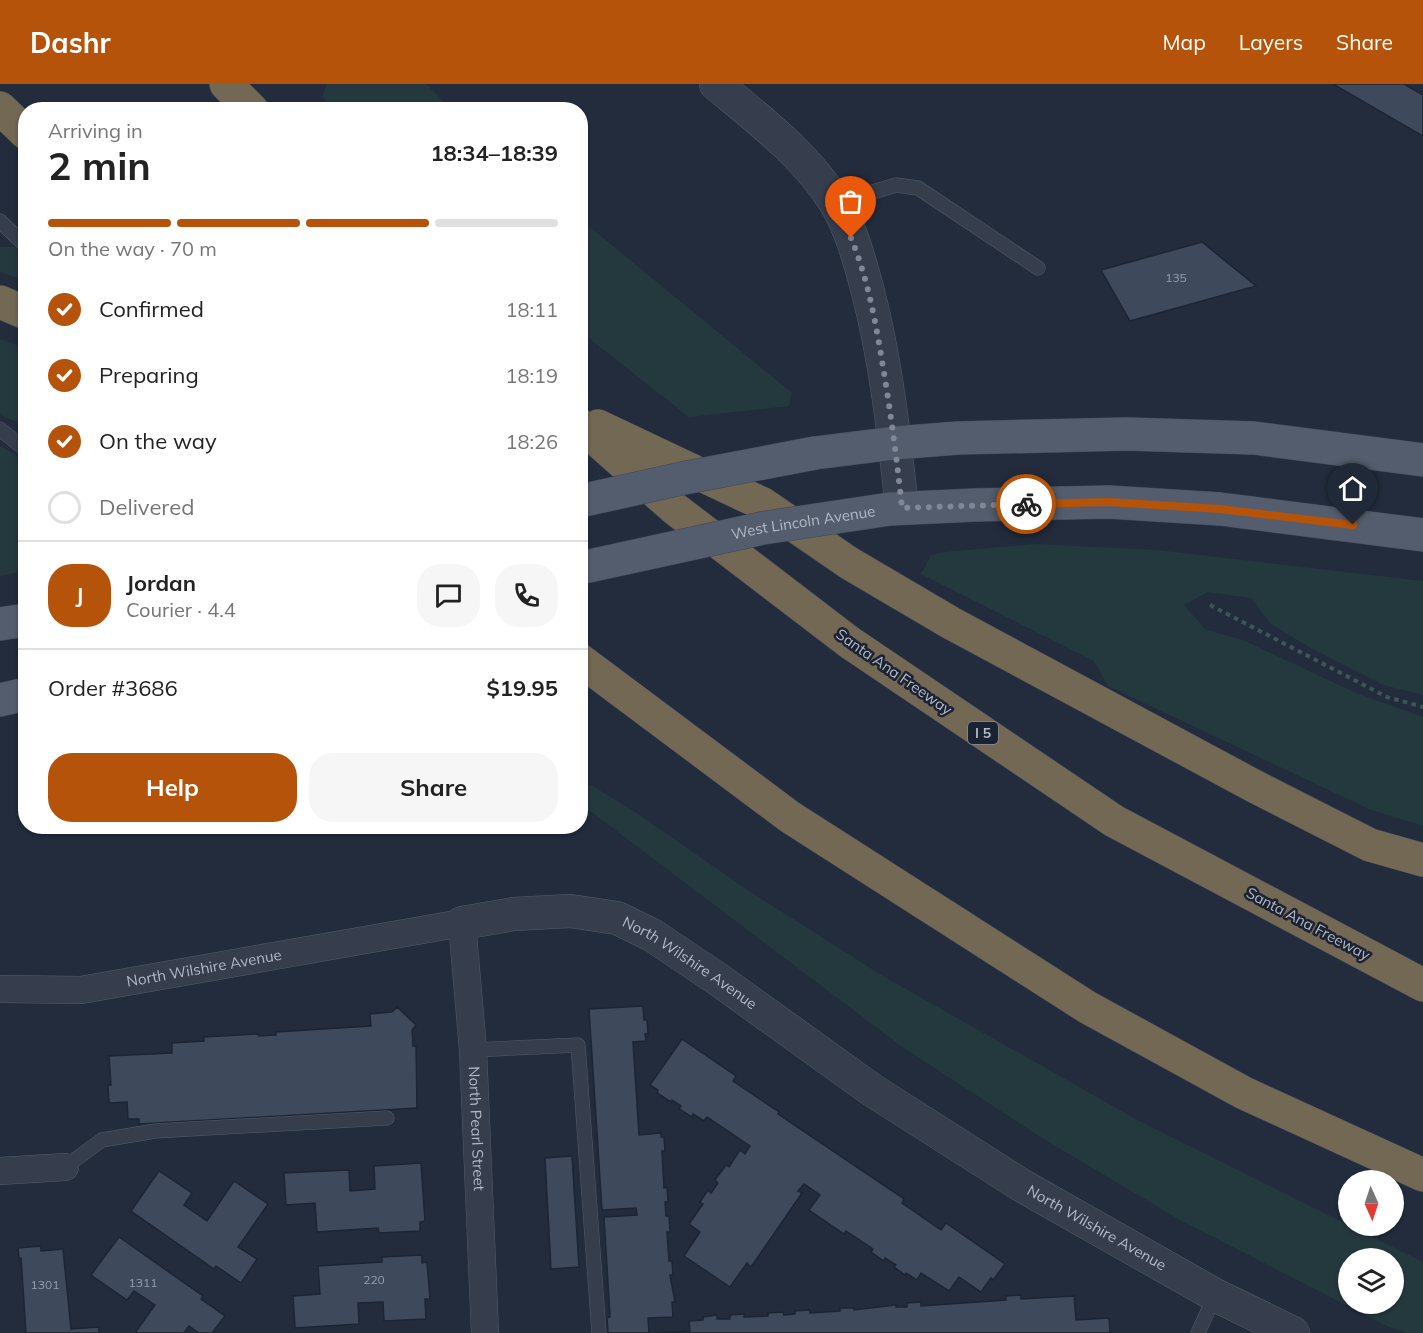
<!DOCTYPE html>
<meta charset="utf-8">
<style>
:root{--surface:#fff;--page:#f6f6f6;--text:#222;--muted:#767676;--line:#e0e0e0;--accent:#b45309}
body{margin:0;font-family:Mulish,sans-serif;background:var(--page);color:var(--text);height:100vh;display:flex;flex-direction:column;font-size:22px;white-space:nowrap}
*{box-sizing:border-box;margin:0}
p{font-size:20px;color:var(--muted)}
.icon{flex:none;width:33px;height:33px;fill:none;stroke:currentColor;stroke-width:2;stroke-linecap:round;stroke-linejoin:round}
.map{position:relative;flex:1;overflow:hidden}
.panel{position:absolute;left:18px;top:18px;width:570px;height:732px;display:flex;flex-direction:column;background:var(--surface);border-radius:24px;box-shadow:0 2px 4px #0004}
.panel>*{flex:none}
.needle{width:39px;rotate:177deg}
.fabs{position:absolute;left:1338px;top:1086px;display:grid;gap:12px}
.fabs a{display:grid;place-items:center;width:66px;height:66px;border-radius:50%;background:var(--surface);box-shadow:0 2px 4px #0004;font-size:30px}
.pin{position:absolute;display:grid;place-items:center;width:51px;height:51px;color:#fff;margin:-62px -26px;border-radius:50% 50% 50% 0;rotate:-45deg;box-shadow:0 0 6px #0007}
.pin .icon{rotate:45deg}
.courier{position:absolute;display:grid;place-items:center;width:60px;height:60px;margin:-30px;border:4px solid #b45309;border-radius:50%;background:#fff;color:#222;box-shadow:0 2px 8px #0007}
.head em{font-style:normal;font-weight:700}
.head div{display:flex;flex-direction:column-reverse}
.head{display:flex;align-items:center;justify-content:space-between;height:102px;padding:0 30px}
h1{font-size:39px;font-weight:700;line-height:45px}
.bar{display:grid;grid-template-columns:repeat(4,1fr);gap:9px 6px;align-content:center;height:72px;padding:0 30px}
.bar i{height:8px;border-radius:4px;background:var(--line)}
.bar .active{background:var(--accent)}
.bar p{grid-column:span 4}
.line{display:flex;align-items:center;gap:15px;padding:0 30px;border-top:2px solid var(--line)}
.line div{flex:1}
.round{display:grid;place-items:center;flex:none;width:63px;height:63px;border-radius:24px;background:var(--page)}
ol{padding:0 30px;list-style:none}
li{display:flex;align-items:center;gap:18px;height:66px}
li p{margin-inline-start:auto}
li .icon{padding:6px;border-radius:50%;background:var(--accent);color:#fff;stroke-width:4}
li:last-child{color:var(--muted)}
li i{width:33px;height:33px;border:3px solid var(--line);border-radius:50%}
.primary-button{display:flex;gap:12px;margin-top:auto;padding:12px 30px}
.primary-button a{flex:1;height:69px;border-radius:24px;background:var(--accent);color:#fff;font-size:24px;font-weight:700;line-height:69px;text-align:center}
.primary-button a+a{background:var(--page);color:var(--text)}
header{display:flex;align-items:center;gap:36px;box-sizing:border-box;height:84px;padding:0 30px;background:var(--accent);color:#fff}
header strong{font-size:28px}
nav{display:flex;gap:33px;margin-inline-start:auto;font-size:21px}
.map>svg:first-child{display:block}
</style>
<header>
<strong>Dashr</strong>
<nav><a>Map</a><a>Layers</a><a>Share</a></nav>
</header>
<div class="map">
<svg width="1423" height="1249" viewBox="0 0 1423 1249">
<rect width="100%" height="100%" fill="#222c3d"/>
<g fill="#24393e" fill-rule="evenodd">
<polygon points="327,0 426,0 451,25 335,25 322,13"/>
<polygon points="580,135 792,309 789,322 689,333 581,248"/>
<polygon points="0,163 15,163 25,174 25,197 0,188"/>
<polygon points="0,255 25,264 25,345 15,337 0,331"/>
<polygon points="0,362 26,377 25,487 0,492"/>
<polygon points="1035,460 1157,466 1423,497 1423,611 1383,601 1309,563 1271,540 1251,514 1208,508 1184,521 1205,545 1245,557 1356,609 1423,633 1423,742 1369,725 1108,602 1094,577 921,490 931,471 944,468"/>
<path d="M 581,695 L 635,728 L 749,807 L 883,892 L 1139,1037 L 1423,1178 L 1423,1249 L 1407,1249 L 1389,1243 L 1180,1136 L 1042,1054 L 901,962 L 581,720 ZM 1348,1174 L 1394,1174 L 1394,1220 L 1348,1220 Z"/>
</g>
<g fill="#3e4a5c" stroke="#1d2534" stroke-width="1.5">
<polygon points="1333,0 1404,0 1423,11 1423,52"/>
<polygon points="1202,158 1256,202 1130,237 1101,186"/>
<polygon points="643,922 644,936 647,936 648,950 645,950 646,957 633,958 639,1051 661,1049 661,1053 664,1053 665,1067 662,1067 664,1104 667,1103 668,1118 665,1118 666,1132 669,1132 670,1148 667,1148 669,1177 672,1177 673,1191 670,1191 675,1218 672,1218 673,1233 648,1234 649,1249 608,1249 607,1234 610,1233 604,1133 637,1131 636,1124 602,1126 589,925"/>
<polygon points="397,923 416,941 412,946 413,962 416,962 417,1024 139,1040 139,1035 128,1035 127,1018 109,1019 108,1001 111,1001 109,972 172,969 172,959 204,957 204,953 258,950 259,952 276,951 276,948 371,942 370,930 392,928"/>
<polygon points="682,955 736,992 733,997 779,1028 778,1030 904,1115 902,1119 941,1146 946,1139 1005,1180 993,1196 991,1194 981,1208 959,1193 949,1207 921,1189 917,1196 906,1189 905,1191 894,1183 896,1181 885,1174 884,1177 871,1168 873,1165 846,1147 844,1150 809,1126 820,1111 804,1100 798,1107 802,1109 751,1183 747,1179 730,1203 684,1172 700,1148 689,1140 703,1120 700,1118 708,1106 711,1109 718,1099 715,1096 726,1081 729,1083 740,1066 745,1070 750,1062 707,1033 704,1037 693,1030 692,1033 679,1025 681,1022 672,1016 671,1018 657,1009 658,1006 650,1001"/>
<polygon points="572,1072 579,1183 551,1185 545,1074"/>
<polygon points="421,1079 425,1137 420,1138 420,1147 379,1149 378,1144 317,1148 315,1119 286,1121 284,1089 349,1086 350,1107 375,1105 374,1082"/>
<polygon points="159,1087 192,1109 184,1121 207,1137 234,1097 268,1120 238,1163 257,1175 241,1199 216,1182 214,1185 131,1127"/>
<polygon points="119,1153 203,1212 201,1215 225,1232 212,1249 199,1249 189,1242 184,1249 135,1249 155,1221 134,1207 127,1216 91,1191"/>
<polygon points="41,1162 41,1167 63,1165 71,1245 99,1243 99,1249 26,1249 21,1174 19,1174 18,1164"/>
<polygon points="422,1171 422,1179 427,1178 430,1215 425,1215 426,1235 384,1237 383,1218 358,1219 359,1240 295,1244 293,1212 320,1210 318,1182 382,1178 382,1173"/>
<polygon points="1021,1211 1021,1215 1074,1212 1076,1236 1109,1234 1110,1249 655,1249 690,1247 689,1237 703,1236 703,1233 717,1231 717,1235 730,1235 730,1231 744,1230 744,1233 768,1232 768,1229 783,1228 784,1231 795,1230 795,1227 809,1226 810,1229 840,1227 840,1224 854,1224 854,1226 896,1221 896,1223 907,1223 907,1219 921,1218 921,1222 1006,1216 1006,1212"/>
</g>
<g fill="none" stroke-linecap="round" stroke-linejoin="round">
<g stroke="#545c6b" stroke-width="15">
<g id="service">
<polyline points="836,119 896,101 918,104 1038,184"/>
<polyline points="0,137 26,162"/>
<polyline points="0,345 26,366"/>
<polyline points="473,966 578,961 599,1249"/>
<polyline points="65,1083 102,1056 155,1047 387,1034"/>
<polyline points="1198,1249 1215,1211"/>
</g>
</g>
<g stroke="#545c6b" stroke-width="28">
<g id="minor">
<path id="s1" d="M 0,905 L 81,906 L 462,839 L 473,966 L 485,1249"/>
<polyline points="0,1087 65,1083"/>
</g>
</g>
<g stroke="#545c6b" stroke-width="34">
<g id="tertiary">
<path d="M 716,0 C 758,35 806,71 835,118 C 851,144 859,175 867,204 C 886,276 894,350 902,424"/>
<path id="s2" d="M 462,839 L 514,830 L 570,827 L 617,834 L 652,851 L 719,896 L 872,1006 L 1021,1101 L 1215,1211 L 1293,1249"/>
</g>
</g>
<g stroke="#3f4756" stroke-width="34">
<g id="primary">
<polyline points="815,369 895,359 958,354 1127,350 1254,354 1423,376"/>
<polyline points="890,425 975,421 1109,418 1220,425 1423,451"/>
<polyline points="0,540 26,536"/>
<polyline points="0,616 26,610"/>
</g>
</g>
<g stroke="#414958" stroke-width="34">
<g id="motorway">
<polyline points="226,0 252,26"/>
<polyline points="0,24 26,49"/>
<polyline points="0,218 26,229"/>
<polyline points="580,341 675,425 849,558 1114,737 1423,901"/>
<polyline points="598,342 763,420 849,479 951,539 1254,702 1370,761 1423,776"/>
<polyline points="580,576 790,733 1087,923 1244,1009 1423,1091"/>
</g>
</g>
<polyline stroke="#3f5558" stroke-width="4" stroke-dasharray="4.5 4.5" stroke-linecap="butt" points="1210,521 1387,613 1423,623"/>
<use href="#service" stroke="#363e4d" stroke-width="14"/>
<use href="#minor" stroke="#363e4d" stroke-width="27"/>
<use href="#tertiary" stroke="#363e4d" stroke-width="33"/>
<use href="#primary" stroke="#545d6d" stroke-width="33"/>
<use href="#motorway" stroke="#736853" stroke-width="33"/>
<g stroke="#3f4756" stroke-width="34" stroke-linecap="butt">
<g id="primary-bridge">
<polyline points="580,417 684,394 815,369"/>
<path id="s3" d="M 580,484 L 763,444 L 890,425"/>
</g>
</g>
<use href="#primary-bridge" stroke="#545d6d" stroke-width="33"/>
</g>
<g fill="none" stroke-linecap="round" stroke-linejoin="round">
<path stroke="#808897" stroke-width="6" stroke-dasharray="0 10.8" d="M 851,154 C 868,195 876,240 883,283 C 891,330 897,377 902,424 L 1026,420"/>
<polyline stroke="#b45309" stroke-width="8" points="1026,420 1109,418 1220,425 1353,441"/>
</g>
<g text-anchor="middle" stroke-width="5" stroke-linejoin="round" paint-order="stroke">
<g font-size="12" fill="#959dad">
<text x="1176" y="198">135</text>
<text x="374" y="1200">220</text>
<text x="143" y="1203">1311</text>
<text x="45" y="1205">1301</text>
</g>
<rect fill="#1b2332" stroke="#858c9b" stroke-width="1.5" x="968" y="638" width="30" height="22" rx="4.5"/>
<g font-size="14" font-weight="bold" fill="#b2b9c8">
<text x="983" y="654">I 5</text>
</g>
<g font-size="15" fill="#b2b9c8" stroke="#1b2332">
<text dy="5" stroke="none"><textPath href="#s3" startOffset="228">West Lincoln Avenue</textPath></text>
<text transform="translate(894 588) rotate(35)" y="5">Santa Ana Freeway</text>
<text transform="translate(1308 840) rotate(28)" y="5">Santa Ana Freeway</text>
<text dy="5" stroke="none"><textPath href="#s2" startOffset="242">North Wilshire Avenue</textPath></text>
<text dy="5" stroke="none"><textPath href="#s1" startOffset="206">North Wilshire Avenue</textPath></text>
<text dy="5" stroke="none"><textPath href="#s1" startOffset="674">North Pearl Street</textPath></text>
<text dy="5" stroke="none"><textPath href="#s2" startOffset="728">North Wilshire Avenue</textPath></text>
</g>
</g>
</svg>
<div class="fabs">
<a><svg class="needle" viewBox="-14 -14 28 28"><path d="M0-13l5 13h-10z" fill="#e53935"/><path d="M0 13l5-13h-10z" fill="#767676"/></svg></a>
<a><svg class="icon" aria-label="layers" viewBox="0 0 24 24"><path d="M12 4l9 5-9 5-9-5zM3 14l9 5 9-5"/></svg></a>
</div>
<div class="pin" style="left:851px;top:154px;background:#ea580c"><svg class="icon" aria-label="bag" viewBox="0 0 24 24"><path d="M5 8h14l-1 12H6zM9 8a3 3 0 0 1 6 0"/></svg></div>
<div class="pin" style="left:1353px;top:441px;background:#1f2937"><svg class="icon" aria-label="home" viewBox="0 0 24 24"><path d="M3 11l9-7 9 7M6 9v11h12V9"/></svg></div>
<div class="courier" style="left:1026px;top:420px"><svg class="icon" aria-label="bike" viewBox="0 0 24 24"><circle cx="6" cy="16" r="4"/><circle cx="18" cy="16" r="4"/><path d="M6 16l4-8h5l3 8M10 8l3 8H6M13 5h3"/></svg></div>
<section class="panel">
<div class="head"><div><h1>2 min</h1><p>Arriving in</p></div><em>18:34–18:39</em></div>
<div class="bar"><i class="active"></i><i class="active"></i><i class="active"></i><i></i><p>On the way · 70 m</p></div>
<ol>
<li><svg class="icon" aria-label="check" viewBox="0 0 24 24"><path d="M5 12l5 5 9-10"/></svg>Confirmed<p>18:11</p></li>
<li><svg class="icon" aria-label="check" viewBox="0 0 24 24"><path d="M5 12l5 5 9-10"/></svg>Preparing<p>18:19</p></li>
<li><svg class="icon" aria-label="check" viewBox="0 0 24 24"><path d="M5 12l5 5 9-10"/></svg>On the way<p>18:26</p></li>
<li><i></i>Delivered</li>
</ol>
<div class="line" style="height:108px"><b class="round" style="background:var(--accent);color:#fff">J</b><div><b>Jordan</b><p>Courier · 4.4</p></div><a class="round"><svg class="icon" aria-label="chat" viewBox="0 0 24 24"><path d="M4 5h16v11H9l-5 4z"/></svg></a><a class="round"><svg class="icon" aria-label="phone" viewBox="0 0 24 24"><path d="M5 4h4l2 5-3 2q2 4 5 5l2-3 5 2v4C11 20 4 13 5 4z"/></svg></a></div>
<div class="line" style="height:78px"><div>Order #3686</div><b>$19.95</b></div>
<div class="primary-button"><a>Help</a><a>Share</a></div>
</section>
</div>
